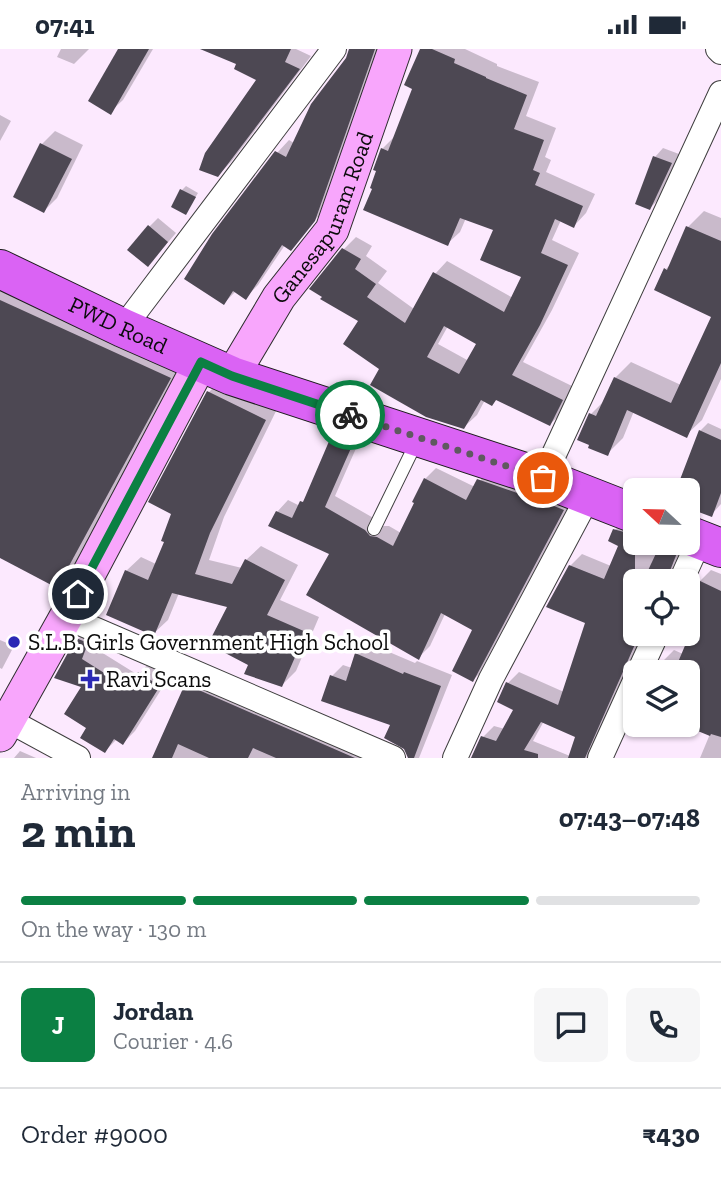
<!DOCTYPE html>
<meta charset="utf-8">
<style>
:root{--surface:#fff;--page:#f6f6f7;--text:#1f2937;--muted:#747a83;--line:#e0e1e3;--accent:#0b8043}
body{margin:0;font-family:"Zilla Slab",serif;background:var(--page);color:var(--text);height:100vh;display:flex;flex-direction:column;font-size:26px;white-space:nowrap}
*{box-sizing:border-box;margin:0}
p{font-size:23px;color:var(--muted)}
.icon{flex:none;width:38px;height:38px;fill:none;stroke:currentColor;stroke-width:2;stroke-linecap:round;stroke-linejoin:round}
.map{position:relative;height:709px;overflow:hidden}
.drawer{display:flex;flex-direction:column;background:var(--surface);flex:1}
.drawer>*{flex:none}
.needle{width:46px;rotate:292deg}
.buttons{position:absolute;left:623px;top:429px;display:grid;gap:14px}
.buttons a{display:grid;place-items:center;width:77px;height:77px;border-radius:10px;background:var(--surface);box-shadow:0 2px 5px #0004;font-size:35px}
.pin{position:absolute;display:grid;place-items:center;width:60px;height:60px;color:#fff;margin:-30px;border:4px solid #fff;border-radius:50%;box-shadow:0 2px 7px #0007}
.courier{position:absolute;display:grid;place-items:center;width:70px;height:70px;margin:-35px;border:5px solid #0b8043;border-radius:50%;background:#fff;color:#222;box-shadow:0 2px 9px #0007}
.overview em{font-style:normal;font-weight:800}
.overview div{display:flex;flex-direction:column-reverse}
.overview{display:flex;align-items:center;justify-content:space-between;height:119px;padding:0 21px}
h1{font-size:46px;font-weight:800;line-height:52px}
.bar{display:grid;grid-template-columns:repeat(4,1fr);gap:10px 7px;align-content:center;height:84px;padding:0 21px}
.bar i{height:9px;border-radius:5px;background:var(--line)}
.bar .on{background:var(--accent)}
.bar p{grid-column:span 4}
.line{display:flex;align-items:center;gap:18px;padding:0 21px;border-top:2px solid var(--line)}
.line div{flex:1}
.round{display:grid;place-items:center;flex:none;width:74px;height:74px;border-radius:10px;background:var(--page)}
.status{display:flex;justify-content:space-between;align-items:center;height:49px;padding:0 35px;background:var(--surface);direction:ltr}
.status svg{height:19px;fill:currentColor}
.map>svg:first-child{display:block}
</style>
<div class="status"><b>07:41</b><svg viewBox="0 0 49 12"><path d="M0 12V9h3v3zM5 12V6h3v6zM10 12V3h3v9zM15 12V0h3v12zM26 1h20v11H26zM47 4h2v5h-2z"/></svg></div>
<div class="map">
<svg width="721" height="709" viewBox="0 0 721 709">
<rect width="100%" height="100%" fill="#fce9fe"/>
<g fill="#0003" fill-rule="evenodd">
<polygon points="61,0 89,0 74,15 57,8"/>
<polygon points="120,0 153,0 123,51 110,63"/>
<polygon points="204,0 296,0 311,7 231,113 218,126 259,30 238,15"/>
<polygon points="349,0 382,0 327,157 290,200 285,196 258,236 246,248 236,242 224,254 277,104 289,91 294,94 348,9"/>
<path d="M 422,0 L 465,0 L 497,15 L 497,17 L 539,33 L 526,67 L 556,79 L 545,108 L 551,111 L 546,123 L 595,145 L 586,164 L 574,177 L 561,171 L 552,191 L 579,204 L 552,261 L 523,313 L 574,338 L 563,363 L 550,375 L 498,349 L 492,355 L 485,351 L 477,366 L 464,378 L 381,319 L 361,271 L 344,200 L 356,188 L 372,197 L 366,207 L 387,222 L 378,234 L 414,260 L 435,225 L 447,212 L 513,249 L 523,227 L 495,180 L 466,169 L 460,183 L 447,195 L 374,139 L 382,100 L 396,86 L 415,39 ZM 448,277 L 478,294 L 469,312 L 438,295 Z"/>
<polygon points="0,66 11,72 0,92"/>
<polygon points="55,82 83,96 57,149 44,162 15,147 42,95"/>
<polygon points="663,99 679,105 659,150 650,159 655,108"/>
<polygon points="186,137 198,144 186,164 182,141"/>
<polygon points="704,162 721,169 721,330 702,371 686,386 634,362 623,389 607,405 591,365 605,351 615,329 631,313 681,336 713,267 666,220 672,214 688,178"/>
<polygon points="158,169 176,184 156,207 149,178"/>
<polygon points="0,226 186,312 74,520 57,537 0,507"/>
<polygon points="223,329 279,356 224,468 209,511 242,519 246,511 261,497 298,516 280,551 319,568 296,622 282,636 250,615 229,557 179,544 168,571 153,585 126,522 141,508 156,515 166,492 209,343"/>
<polygon points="346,373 365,379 335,447 377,471 381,477 389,477 401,484 425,430 436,419 475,438 490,420 574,449 484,620 473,631 474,580 445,565 430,597 419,608 331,504 277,463 288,451 300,457 307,447 335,384"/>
<polygon points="708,374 721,380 721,455 711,466 688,458 688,441 678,441 700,382"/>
<path d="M 626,469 L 635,472 L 635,494 L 687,494 L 684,532 L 635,532 L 635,584 L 645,584 L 603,709 L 473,709 L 483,688 L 494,677 L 505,680 L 516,660 L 508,634 L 519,623 L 564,643 L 587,573 L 570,517 L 582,505 L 611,517 L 621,496 L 615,481 ZM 544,672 L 578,687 L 570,707 L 533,692 Z"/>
<polygon points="711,521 721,525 721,709 700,709 710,685 686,676 688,623 657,623 662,613 674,601 683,605 700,568 688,561 688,535 698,534"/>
<polygon points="90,578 99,581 93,598 138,626 151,612 171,625 135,682 123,694 117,690 105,702 88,678 83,637 57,628 78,590"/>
<polygon points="0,591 14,597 2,620 0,619"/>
<polygon points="368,594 415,614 417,612 452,626 419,709 409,709 392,675 332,627 343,616 352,619 357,605"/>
<polygon points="198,625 397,709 154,709 186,636"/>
<polygon points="20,702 36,709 14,709"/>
</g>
<g fill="#4d4853" fill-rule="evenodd">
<polygon points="118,0 149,0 111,66 88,52"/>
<polygon points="200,0 291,0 285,13 300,20 218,128 199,121 205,104 256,31 234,20 236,15"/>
<polygon points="349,0 375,0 315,172 291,202 282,196 246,251 233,242 224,256 184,230 212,185 275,102 286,108 311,55 346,9"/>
<path d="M 420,0 L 432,0 L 455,10 L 454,14 L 486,28 L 486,29 L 527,46 L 514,80 L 544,91 L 533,121 L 540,124 L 535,136 L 583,157 L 574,179 L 555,170 L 541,204 L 568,216 L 540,276 L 512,326 L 563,351 L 550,377 L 496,351 L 492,357 L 481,351 L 464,380 L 426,368 L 370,336 L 379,320 L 343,295 L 358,272 L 320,250 L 322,248 L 309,240 L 342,199 L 361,210 L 355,220 L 376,235 L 367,248 L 405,274 L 433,223 L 504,263 L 521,228 L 480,211 L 493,181 L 460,169 L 448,197 L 363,161 L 372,140 L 370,139 L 376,122 L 373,121 L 381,99 L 388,102 L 412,40 L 404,36 ZM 444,277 L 476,295 L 459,325 L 427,308 Z"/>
<polygon points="40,94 72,110 44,164 13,148"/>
<polygon points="653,107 672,114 650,161 635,155"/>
<polygon points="180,140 196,148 186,166 171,158"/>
<polygon points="148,176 168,193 148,218 127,201"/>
<polygon points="686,177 721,192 721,314 687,389 627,361 608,407 588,399 589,396 577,391 589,364 596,367 614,328 671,354 711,268 654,241 664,219 667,221"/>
<polygon points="0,251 171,329 57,539 0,509"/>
<polygon points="207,342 266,371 210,484 195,525 232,535 245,510 285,531 267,566 306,583 282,638 244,625 248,616 208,595 227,558 172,544 154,587 106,566 125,521 148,531 164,493 161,492 171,465 148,453"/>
<polygon points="699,381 721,391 721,444 712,468 688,459 688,441 676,441"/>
<polygon points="333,383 355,390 325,458 365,481 370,487 377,488 393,497 414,454 412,453 424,429 466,451 477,430 520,445 542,456 544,453 564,461 473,633 452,622 472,581 441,564 419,611 306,546 329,505 268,477 276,462 292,469 300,452 303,453"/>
<polygon points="613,480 635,486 635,584 640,584 585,709 568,709 575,688 541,673 524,701 538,705 538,709 471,709 481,687 496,692 513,661 497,653 506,633 558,656 585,574 546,558 569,516 604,530 618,497 608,492"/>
<polygon points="660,496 677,504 666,532 643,532"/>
<polygon points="698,531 721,542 721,688 711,685 710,687 688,678 688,623 655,623 661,612 676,618 697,568 688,563 688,545"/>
<polygon points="76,589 88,594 82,610 128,639 138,623 160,637 123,696 114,690 105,704 80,689 86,679 64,665 81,638 54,629"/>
<polygon points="355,604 403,625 404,623 441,637 414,709 408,709 404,700 384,689 390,676 321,652 330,626 346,632"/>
<polygon points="185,635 355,709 276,709 253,699 248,709 209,709 178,695 172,709 152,709"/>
</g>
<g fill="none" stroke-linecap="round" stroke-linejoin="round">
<g stroke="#3e3e3e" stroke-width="14">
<polyline id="lane" points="374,480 417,392"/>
</g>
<g stroke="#3e3e3e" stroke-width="26">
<g id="street">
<polyline points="718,0 721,3"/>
<polyline points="123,279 334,0"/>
<polyline points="543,429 721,44"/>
<polyline points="681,532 700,490"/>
<polyline points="66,568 393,709"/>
<polyline points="639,623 657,584"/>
<polyline points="8,671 78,709"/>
<polyline points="455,709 491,630 589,446"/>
<polyline points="600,709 635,632"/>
</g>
</g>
<g stroke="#2d2d2d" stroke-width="35">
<g id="secondary">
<path id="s1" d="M 232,327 L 279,248 L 332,181 L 395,0"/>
<polyline points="0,686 66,568 201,313"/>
</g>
</g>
<g stroke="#1c1c1c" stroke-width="40">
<g id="primary">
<path id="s2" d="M 0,220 L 123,279 L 232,327 L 543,429 L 635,465"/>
<polyline points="688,486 721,499"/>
</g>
</g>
<use href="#lane" stroke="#fff" stroke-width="12"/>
<use href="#street" stroke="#fff" stroke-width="24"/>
<use href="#secondary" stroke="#f8a6fc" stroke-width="33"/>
<use href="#primary" stroke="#da63f4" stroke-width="38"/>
</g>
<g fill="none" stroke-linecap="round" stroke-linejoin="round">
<polyline stroke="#5f5960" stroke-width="7" stroke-dasharray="0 12.6" points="350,366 543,429"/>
<polyline stroke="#0b8043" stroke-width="9" points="78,545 201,313 232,327 350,366"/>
</g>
<g fill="#2b28b5" stroke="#fff" stroke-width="2.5">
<circle cx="14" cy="593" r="7"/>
<path d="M86.5 619.5h7v7h7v7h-7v7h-7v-7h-7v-7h7z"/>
</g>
<g text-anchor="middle" stroke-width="7" stroke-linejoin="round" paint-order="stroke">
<g font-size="23" fill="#0b0b0b" stroke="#fff">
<text dy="8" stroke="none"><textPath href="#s1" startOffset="184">Ganesapuram Road</textPath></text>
<text dy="8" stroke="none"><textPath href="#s2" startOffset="131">PWD Road</textPath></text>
</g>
<g font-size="23" fill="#0b0b0b" stroke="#fff" text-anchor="start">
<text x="28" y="601">S.L.B. Girls Government High School</text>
<text x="106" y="638">Ravi Scans</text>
</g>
</g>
</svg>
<div class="buttons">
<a><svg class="needle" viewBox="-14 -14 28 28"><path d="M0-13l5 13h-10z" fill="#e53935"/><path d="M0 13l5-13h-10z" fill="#747a83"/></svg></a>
<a><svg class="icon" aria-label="locate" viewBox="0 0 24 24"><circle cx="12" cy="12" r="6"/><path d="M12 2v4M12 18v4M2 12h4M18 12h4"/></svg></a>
<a><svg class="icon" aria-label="layers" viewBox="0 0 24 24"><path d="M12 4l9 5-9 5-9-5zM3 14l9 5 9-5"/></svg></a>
</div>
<div class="pin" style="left:543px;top:429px;background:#ea580c"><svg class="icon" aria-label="bag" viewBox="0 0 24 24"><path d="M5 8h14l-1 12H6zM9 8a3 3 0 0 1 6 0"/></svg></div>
<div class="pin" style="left:78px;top:545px;background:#1f2937"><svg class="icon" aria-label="home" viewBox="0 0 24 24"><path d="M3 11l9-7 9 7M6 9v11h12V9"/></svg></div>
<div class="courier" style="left:350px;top:366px"><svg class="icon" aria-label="bike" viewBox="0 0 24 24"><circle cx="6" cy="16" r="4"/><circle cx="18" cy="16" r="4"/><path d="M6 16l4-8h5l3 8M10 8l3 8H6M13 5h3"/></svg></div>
</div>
<section class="drawer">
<div class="overview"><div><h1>2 min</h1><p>Arriving in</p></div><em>07:43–07:48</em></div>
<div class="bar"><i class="on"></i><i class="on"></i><i class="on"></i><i></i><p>On the way · 130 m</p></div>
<div class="line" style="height:126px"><b class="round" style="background:var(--accent);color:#fff">J</b><div><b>Jordan</b><p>Courier · 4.6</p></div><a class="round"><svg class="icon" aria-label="chat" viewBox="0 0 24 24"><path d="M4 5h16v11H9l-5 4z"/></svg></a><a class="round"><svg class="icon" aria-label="phone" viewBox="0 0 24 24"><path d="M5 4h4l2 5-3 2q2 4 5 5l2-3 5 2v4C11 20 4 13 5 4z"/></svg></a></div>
<div class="line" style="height:91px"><div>Order #9000</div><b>₹430</b></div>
</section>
